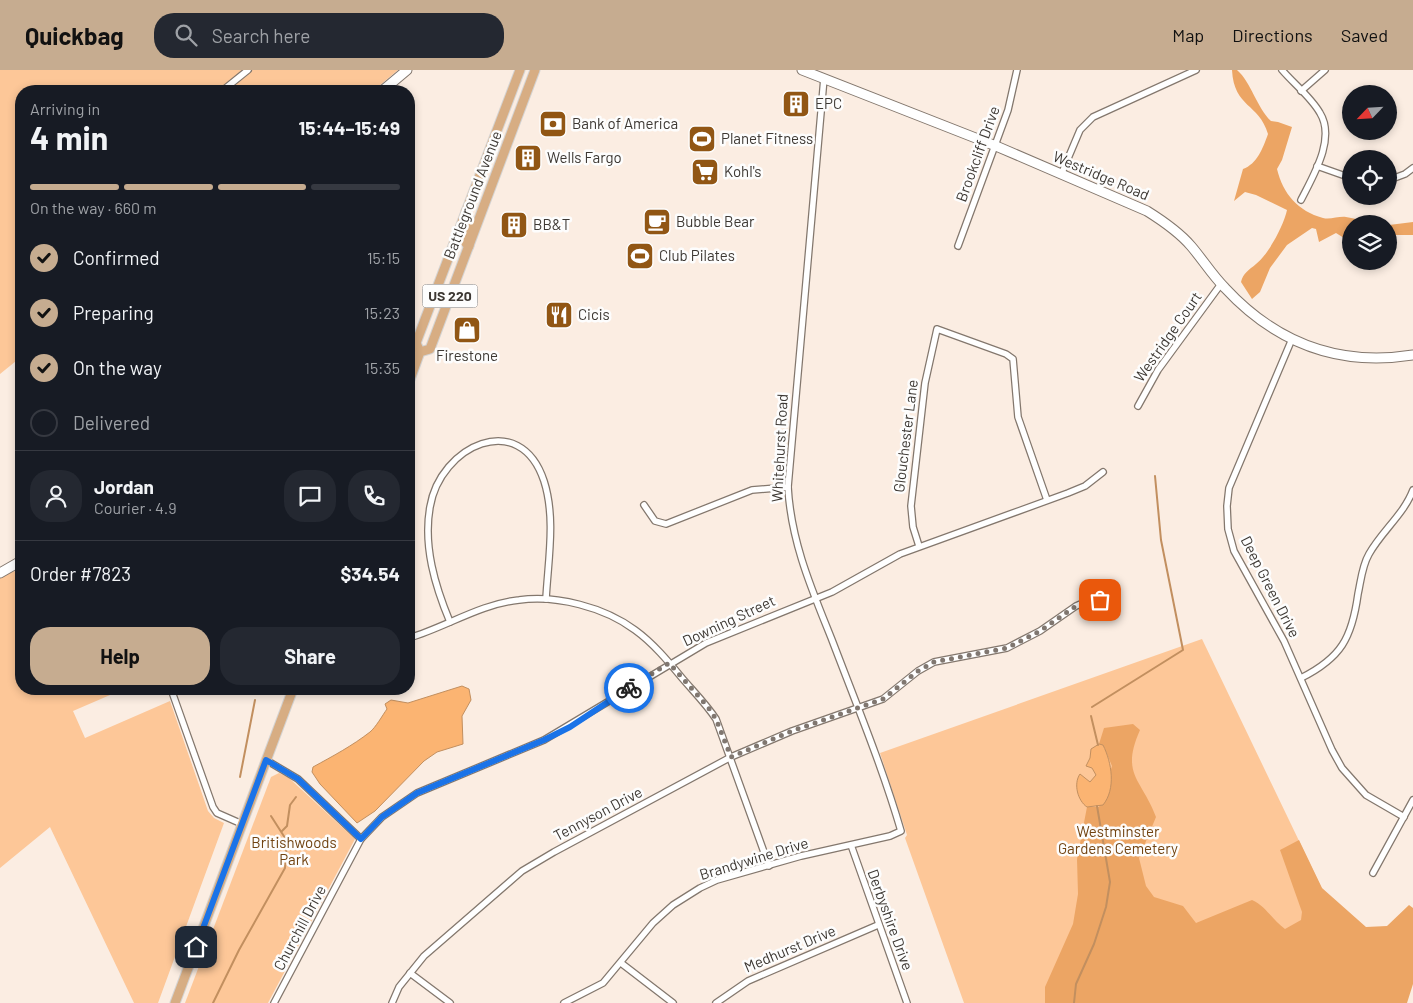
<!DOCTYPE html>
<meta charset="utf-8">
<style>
:root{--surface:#171b24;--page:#242831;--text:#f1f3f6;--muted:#9ea1a6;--line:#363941;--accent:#c6ac90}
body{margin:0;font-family:Barlow,sans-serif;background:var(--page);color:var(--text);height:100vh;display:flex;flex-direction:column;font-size:19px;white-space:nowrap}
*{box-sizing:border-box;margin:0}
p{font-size:16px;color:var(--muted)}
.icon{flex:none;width:28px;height:28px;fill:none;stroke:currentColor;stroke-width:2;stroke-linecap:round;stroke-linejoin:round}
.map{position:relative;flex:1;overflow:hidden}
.drawer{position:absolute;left:15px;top:15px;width:400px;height:610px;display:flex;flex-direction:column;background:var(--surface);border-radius:20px;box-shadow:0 2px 8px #0003}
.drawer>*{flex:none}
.needle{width:32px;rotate:245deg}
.buttons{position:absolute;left:1342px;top:15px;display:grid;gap:10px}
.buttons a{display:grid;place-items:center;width:55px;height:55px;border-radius:50%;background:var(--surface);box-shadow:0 2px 8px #0003;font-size:25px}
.pin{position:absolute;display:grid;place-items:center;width:42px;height:42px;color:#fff;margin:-21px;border-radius:10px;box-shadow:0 2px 8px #0006}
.courier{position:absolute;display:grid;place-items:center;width:50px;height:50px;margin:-25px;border:4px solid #1a73e8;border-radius:50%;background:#fff;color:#222;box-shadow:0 1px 6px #0007}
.overview em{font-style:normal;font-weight:700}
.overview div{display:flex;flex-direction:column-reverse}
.overview{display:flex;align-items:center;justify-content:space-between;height:85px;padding:0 15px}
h1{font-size:32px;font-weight:700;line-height:38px}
.bar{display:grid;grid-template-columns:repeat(4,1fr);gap:8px 5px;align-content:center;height:60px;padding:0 15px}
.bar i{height:6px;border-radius:4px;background:var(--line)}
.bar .current{background:var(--accent)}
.bar p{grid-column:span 4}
.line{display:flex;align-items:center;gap:12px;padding:0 15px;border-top:1px solid var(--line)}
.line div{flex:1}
.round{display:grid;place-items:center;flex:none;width:52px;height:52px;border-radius:20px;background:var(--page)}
ol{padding:0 15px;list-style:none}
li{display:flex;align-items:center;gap:15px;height:55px}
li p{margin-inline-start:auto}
li .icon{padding:5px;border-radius:50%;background:var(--accent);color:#111;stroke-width:4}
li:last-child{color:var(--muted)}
li i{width:28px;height:28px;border:2px solid var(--line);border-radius:50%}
.cta{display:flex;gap:10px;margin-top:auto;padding:10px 15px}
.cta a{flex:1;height:58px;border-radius:20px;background:var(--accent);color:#111;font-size:20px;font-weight:700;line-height:58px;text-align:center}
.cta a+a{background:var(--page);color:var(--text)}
header{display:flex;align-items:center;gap:30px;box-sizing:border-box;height:70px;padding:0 25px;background:var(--accent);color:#111}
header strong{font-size:24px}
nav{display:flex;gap:28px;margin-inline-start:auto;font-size:18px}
.search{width:350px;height:45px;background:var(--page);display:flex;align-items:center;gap:12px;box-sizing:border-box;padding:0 18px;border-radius:20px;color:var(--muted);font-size:19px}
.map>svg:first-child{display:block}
</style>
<header>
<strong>Quickbag</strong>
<div class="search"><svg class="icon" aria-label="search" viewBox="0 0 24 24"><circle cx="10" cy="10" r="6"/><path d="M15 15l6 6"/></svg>Search here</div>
<nav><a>Map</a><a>Directions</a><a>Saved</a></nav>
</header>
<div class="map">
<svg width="1413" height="933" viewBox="0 0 1413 933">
<rect width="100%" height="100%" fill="#fbede2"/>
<g fill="#fdc798">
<polygon points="0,0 398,0 373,21 21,21 21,287 0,304"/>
<polygon points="15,501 21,514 21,619 124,619 73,641 85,668 170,631 208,741 214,748 224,753 158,933 134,933 50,757 0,798 0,507"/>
<polygon points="1202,569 1374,927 1364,933 964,933 905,768 907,765 880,683"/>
<polygon points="279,703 289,708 355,769 268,933 185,933 271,707"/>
</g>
<g fill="#eca564">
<path d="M 1232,0 L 1237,0 C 1251,12 1257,38 1271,51 L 1278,52 L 1292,57 L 1282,90 L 1277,99 C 1283,124 1298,141 1323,148 C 1330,150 1339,146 1346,147 C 1358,149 1369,152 1381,154 L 1351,154 L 1351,180 L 1344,168 L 1336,163 L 1319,172 L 1316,159 L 1312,158 L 1287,175 L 1270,198 L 1260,222 L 1252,229 L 1241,212 C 1243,203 1249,200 1256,194 C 1268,185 1284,155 1287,140 L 1256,125 L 1245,122 L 1234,131 L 1243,99 C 1257,94 1263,78 1268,64 C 1259,33 1234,38 1232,0 Z"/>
<polygon points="1413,152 1413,165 1389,165 1389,155"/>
<path d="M 1133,654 L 1140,660 C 1120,705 1142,709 1156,747 L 1139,788 L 1146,816 L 1154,827 L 1183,836 L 1196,853 L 1252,830 C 1266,836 1272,850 1285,859 L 1301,850 L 1302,842 L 1280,780 L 1299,770 L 1322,818 L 1366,857 L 1387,856 L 1409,835 L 1413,838 L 1413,914 L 1407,933 L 1045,933 L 1045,917 L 1073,854 L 1078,824 L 1077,789 L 1087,737 L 1099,737 L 1112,696 L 1103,675 L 1099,674 L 1104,658 Z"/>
</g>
<g fill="#fbb472" stroke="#c28f5f">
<path d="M 462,616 L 469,619 L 471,630 L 462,646 L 463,674 L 437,682 L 424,691 L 375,741 L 357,753 L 320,714 L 312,702 L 313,697 C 333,686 352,676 370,662 C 376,657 382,646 387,639 L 385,634 L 391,630 L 408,633 Z"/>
<path d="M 1099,674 L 1103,675 C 1112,693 1116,719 1103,735 L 1087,737 C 1078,731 1073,714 1080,704 L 1090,712 L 1096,705 L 1092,698 L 1086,696 L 1090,688 L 1091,679 Z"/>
</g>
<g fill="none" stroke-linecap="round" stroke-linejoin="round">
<g stroke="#c28f5f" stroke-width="2">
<polyline points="1092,637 1183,580 1161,470 1155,406"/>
<polyline points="1091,646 1098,675"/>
<polyline points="240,707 255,630"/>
<polyline points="282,761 287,756 290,735 296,727"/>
<polyline points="213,933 239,880 285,798 287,771 271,746"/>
<polyline points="1074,933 1076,914 1094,874 1106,837 1110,812 1097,736"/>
</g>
<g stroke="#83776d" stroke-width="8">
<g id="street">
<path d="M 1282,0 C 1294,14 1311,27 1320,43 C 1336,69 1313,106 1301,130"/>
<polyline points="222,21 248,0"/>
<polyline points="1301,21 1325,0"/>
<polyline points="1317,96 1351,108"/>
<polyline points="1061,105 1080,60 1093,47 1196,0"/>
<polyline points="1389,110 1405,104 1413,98"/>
<polyline points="958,176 1008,40 1017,0"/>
<polyline points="1292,269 1229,418 1227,436 1228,459 1234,481 1284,571 1332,680 1342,698 1366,725 1404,747"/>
<polyline points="1138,336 1158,300 1221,214"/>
<polyline points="644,435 655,451 666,454 752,420 788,417"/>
<polyline points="919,476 913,457 911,436 925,313 937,259 1006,284 1013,289 1018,347 1047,430"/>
<path d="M 450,552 C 435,516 423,476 430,437 C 440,376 520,338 544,411 C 556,448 548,491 546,529"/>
<path d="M 409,568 C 446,557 480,534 519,530 C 557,525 604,537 635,560 C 653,573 668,591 682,608 C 694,622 706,634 716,649 L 769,796"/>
<path d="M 1301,608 C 1341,588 1352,568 1358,524 C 1361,510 1362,496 1369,484 C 1382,461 1404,444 1413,420"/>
<polyline points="171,619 213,737 217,743 242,754"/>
<polyline points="266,690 298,709 361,769"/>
<polyline points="851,775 907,933"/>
<polyline points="1373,803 1413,730"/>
<polyline points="621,893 673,933"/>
<polyline points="410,903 450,933"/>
<polyline points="274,933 361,769 382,747 417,723 544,670 706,573 832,522 900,484 1068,423 1085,416 1103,402"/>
<polyline points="392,933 399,917 424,886 522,801 554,782 731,687 792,661 883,629 918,601 934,592 1007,578 1040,561 1076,536 1090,530 1112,533"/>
<path d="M 564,933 L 603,913 L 653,853 L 673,835 L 700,818 L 717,810 L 801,786 L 890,766 L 901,761 C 882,696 856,633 832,570 C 812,520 791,472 788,417 L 824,8"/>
<polyline points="716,933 748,911 878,855"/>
</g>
</g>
<g stroke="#83776d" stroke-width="11">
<g id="secondary">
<path d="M 802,0 L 996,76 L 1147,141 C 1163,151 1179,162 1191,176 C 1203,190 1212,205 1225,218 C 1276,273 1338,297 1413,285"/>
<polyline points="382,21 407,0"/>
<polyline points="0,503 21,491"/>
</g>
</g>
<g stroke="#d4d3d2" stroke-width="11">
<g id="primary">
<polyline points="466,141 469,151 463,170 469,176"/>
<polyline points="420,282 416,273 520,0"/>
<polyline points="409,312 420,282 430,279 535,0"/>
<polyline points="175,933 293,619"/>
</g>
</g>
<use href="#street" stroke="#fff" stroke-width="5.5"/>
<use href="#secondary" stroke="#fff" stroke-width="9"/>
<use href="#primary" stroke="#d7ad83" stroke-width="9"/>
</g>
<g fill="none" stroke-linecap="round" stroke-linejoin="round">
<polyline stroke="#807770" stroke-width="5" stroke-dasharray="0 9" points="629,618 669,593 708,637 716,649 731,687 792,661 883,629 918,601 934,592 1007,578 1040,561 1076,536 1090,530 1100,530"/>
<polyline stroke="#1a73e8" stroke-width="6" points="196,877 266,690 298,709 361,769 382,747 417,723 544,670 570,657 629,618"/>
</g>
<defs>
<g id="building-square" transform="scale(1.4375)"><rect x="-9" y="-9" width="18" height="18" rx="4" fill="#915614" stroke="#fdfdfd"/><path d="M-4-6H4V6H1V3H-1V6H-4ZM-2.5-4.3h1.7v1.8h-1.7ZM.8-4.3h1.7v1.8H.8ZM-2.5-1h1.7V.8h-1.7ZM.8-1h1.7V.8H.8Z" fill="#fff"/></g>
<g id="bank-square" transform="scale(1.4375)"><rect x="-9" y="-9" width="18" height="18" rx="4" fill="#915614" stroke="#fdfdfd"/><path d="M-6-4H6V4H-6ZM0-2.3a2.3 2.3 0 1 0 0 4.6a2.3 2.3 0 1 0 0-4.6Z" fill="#fff"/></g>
<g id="stadium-square" transform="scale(1.4375)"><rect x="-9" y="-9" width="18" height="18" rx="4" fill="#915614" stroke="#fdfdfd"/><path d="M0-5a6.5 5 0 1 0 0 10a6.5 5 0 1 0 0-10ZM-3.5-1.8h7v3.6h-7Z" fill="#fff"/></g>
<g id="supermarket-square" transform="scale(1.4375)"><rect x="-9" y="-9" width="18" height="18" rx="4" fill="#915614" stroke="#fdfdfd"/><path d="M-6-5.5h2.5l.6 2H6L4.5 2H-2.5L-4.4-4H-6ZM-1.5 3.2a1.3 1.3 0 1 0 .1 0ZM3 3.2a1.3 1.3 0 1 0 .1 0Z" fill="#fff"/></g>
<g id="cafe-square" transform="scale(1.4375)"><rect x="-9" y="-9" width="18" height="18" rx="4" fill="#915614" stroke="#fdfdfd"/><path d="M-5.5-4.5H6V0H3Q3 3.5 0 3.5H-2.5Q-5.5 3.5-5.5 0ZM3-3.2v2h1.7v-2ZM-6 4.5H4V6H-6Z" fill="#fff"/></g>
<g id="restaurant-square" transform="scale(1.4375)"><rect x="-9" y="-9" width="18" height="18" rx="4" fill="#915614" stroke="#fdfdfd"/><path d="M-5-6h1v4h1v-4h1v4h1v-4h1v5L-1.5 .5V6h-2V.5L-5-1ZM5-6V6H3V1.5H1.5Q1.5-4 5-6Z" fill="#fff"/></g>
<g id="shop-square" transform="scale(1.4375)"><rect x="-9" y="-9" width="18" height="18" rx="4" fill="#915614" stroke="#fdfdfd"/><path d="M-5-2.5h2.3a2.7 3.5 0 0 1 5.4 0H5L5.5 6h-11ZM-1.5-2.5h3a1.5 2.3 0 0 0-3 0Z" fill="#fff"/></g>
</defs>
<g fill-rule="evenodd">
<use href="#building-square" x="796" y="34"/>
<use href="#bank-square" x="553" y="54"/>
<use href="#stadium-square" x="702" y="69"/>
<use href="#building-square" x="528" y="88"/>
<use href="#supermarket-square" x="705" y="102"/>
<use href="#cafe-square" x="657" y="152"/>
<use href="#building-square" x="514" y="155"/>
<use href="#stadium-square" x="640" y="186"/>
<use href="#restaurant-square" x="559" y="245"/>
<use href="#shop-square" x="467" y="260"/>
</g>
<g text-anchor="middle" stroke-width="5" stroke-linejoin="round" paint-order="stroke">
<rect fill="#fdfdfd" stroke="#777370" stroke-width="1" x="422.5" y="214.5" width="55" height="23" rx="4"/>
<g font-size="14" font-weight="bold" fill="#3d3833">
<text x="450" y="231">US 220</text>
</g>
<g font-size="15" fill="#3d3833" stroke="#fdfdfd" text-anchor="start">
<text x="815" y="39">EPC</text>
<text x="572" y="59">Bank of America</text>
<text x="721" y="74">Planet Fitness</text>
<text x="547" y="93">Wells Fargo</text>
<text x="724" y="107">Kohl's</text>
<text x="676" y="157">Bubble Bear</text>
<text x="533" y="160">BB&amp;T</text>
<text x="659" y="191">Club Pilates</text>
<text x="578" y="250">Cicis</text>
<text x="467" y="291" text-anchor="middle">Firestone</text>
</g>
<g font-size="15" fill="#3d3833" stroke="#fdfdfd">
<text transform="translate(978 84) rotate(-70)" y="5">Brookcliff Drive</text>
<text transform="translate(1101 106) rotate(23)" y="5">Westridge Road</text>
<text transform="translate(473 125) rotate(-69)" y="5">Battleground Avenue</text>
<text transform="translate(1168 267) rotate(-55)" y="5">Westridge Court</text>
<text transform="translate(906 366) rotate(-83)" y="5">Glouchester Lane</text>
<text transform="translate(780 378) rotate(-87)" y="5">Whitehurst Road</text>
<text transform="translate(1270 517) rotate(63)" y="5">Deep Green Drive</text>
<text transform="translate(729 551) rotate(-25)" y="5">Downing Street</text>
<text transform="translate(598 744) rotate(-28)" y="5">Tennyson Drive</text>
<text transform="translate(754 789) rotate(-17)" y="5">Brandywine Drive</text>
<text transform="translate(890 850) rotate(70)" y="5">Derbyshire Drive</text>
<text transform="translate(300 858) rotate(-62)" y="5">Churchill Drive</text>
<text transform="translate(790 879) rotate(-23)" y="5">Medhurst Drive</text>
</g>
<g font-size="15" fill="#714311" stroke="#fdfdfd">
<text x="1118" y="767">Westminster<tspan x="1118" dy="17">Gardens Cemetery</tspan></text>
<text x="294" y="778">Britishwoods<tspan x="294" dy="17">Park</tspan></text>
</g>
</g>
</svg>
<div class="buttons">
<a><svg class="needle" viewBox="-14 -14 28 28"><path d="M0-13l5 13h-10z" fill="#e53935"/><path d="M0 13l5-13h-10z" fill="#9ea1a6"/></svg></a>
<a><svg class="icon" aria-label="locate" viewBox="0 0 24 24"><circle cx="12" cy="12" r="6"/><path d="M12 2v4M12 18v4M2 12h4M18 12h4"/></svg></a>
<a><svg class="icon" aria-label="layers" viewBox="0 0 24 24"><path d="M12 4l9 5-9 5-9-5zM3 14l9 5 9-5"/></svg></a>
</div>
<div class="pin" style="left:1100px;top:530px;background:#ea580c"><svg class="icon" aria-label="bag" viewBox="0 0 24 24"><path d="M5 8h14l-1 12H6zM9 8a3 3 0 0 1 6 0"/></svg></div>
<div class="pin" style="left:196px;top:877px;background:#1f2937"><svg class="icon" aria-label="home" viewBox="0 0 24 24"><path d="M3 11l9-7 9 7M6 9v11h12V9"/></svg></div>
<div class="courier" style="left:629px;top:618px"><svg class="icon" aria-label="bike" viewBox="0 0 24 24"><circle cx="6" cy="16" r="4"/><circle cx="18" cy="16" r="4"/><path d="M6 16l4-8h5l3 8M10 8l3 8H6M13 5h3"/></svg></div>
<section class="drawer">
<div class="overview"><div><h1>4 min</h1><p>Arriving in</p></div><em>15:44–15:49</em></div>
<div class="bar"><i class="current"></i><i class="current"></i><i class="current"></i><i></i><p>On the way · 660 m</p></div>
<ol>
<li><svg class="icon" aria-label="check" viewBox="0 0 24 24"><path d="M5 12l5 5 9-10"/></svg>Confirmed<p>15:15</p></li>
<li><svg class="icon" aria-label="check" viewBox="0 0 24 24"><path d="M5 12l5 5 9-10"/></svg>Preparing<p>15:23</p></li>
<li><svg class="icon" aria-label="check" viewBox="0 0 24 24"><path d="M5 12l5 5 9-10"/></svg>On the way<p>15:35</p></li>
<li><i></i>Delivered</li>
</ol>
<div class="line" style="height:90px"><a class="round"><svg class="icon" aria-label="person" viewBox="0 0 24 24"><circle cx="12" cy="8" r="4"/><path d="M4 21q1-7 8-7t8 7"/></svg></a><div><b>Jordan</b><p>Courier · 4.9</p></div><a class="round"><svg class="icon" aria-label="chat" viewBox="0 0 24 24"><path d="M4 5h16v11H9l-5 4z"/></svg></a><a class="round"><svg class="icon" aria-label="phone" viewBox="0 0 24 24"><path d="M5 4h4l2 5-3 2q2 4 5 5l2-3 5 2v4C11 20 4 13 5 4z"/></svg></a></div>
<div class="line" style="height:65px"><div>Order #7823</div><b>$34.54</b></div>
<div class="cta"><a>Help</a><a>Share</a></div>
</section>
</div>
